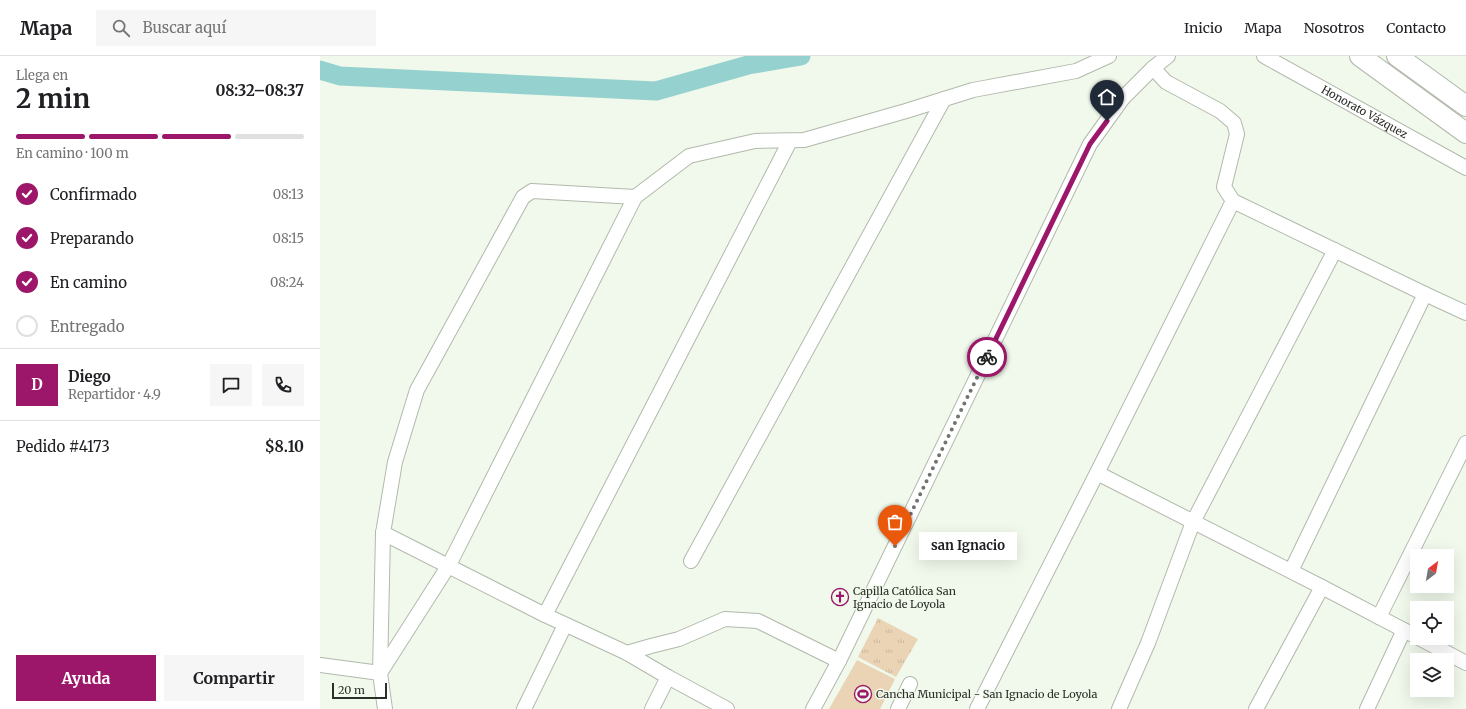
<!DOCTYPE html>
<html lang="es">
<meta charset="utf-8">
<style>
:root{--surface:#fff;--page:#f6f6f6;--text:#202124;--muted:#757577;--line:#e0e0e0;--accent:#9c1769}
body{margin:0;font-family:Merriweather,serif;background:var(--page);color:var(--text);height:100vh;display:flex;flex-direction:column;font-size:15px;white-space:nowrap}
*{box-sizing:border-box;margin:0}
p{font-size:13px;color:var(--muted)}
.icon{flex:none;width:22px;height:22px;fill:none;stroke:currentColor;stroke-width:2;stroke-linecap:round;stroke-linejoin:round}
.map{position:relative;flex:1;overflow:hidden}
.details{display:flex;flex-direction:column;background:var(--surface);width:320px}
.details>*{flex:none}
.needle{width:26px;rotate:31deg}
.tools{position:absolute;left:1090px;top:493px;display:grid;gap:8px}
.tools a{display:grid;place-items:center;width:44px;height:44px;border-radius:0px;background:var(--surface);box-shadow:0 4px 16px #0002;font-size:20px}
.scale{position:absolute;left:12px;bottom:10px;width:55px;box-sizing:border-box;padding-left:4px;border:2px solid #2b2e29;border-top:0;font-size:11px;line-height:14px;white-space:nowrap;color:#2b2e29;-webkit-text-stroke:3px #f0f9eb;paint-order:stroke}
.pin{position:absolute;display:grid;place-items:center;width:34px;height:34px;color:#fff;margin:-41px -17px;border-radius:50% 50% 50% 0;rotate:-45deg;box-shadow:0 0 4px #0007}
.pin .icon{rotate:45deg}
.courier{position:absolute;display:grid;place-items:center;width:40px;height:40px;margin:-20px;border:3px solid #9c1769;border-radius:50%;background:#fff;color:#222;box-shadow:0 1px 5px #0007}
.bubble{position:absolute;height:28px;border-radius:0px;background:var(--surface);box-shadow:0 4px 16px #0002;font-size:13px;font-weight:700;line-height:28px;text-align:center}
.head em{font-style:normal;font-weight:700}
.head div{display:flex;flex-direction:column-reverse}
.head{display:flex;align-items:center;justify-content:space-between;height:68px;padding:0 16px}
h1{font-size:26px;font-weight:700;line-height:30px}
.bar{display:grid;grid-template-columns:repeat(4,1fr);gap:6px 4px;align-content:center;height:48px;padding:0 16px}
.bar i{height:5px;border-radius:3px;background:var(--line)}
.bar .on{background:var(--accent)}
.bar p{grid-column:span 4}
.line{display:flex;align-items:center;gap:10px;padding:0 16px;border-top:1px solid var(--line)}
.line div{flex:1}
.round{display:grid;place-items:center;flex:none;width:42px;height:42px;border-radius:0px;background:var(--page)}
ol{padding:0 16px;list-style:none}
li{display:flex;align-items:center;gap:12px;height:44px}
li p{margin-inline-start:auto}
li .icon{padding:4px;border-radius:50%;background:var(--accent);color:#fff;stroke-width:4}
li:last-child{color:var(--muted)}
li i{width:22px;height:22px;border:2px solid var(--line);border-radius:50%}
.cta{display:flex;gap:8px;margin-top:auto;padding:8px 16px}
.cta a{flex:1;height:46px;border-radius:0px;background:var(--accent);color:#fff;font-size:16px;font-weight:700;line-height:46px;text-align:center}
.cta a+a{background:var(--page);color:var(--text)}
header{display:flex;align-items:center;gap:24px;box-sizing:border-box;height:56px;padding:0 20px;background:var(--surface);border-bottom:1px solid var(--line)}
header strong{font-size:19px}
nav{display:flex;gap:22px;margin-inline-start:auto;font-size:14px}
.search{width:280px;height:36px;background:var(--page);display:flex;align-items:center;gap:10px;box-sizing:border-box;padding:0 14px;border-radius:0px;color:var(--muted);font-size:15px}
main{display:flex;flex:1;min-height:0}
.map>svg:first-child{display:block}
</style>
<header>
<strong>Mapa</strong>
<div class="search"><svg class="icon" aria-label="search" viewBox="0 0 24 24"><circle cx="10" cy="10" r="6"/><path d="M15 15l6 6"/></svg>Buscar aquí</div>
<nav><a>Inicio</a><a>Mapa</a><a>Nosotros</a><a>Contacto</a></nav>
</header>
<main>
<section class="details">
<div class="head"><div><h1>2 min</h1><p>Llega en</p></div><em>08:32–08:37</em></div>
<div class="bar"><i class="on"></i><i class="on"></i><i class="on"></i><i></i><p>En camino · 100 m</p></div>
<ol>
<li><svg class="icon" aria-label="check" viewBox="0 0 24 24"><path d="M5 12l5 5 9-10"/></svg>Confirmado<p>08:13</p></li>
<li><svg class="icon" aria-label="check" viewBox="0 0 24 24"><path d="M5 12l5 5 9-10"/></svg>Preparando<p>08:15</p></li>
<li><svg class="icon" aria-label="check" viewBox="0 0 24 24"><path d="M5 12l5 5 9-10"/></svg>En camino<p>08:24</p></li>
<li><i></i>Entregado</li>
</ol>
<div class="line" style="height:72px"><b class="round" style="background:var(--accent);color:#fff">D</b><div><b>Diego</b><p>Repartidor · 4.9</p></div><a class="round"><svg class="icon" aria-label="chat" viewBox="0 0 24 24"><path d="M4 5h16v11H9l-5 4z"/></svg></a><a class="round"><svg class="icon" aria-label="phone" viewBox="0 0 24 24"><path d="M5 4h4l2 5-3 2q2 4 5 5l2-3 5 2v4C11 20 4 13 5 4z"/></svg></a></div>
<div class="line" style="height:52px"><div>Pedido #4173</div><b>$8.10</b></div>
<div class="cta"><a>Ayuda</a><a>Compartir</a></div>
</section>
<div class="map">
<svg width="1146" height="653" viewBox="0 0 1146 653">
<defs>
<pattern id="grass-tufts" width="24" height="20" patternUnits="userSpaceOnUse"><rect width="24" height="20" fill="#ead4b5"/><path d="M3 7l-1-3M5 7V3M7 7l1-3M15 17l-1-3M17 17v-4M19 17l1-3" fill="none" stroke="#c9b69c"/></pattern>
</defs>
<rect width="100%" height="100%" fill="#f0f9eb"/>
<polygon fill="url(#grass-tufts)" points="558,562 598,583 576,621 538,601"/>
<polygon fill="#ead4b5" points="537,604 575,623 560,653 509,653"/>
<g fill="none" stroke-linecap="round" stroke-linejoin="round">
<polyline stroke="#95d1cf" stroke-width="19" points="0,14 20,20 336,35 428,9 481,0"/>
<g stroke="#b1b9ac" stroke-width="16">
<g id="street">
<path id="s1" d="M 944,0 L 1146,112"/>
<polyline points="833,12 846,26 900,55 914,67 917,78 904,131 913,145 1105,238 1146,257"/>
<polyline points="777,417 1002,531 1097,581"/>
<polyline points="63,477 225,559 307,597 348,621 407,653"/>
<polyline points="371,505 624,43"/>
<polyline points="971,515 1105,238"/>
<polyline points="225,559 470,85"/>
<polyline points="1059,561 1146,387"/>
<polyline points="1099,582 1146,607"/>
<polyline points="307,597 331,590 359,583 405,563 438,565 519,605"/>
<polyline points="0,609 60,617 129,509 315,141"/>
<polyline points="65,653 60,617 63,477 75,406 97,334 203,141 212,135 315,141 369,100 435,85 484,84 586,55 653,34 756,15 789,0"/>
<polyline points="204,653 245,569"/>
<polyline points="332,653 348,621"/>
<polyline points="493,653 519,605 770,88 803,42 833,12 848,0"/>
<polyline points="578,653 590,628"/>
<polyline points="657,653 777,417 913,145"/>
<polyline points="799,653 828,587 873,466 1015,194"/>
<polyline points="936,653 1002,531"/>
<polyline points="1047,653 1084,574"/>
</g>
</g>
<g stroke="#b1b9ac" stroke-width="22">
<g id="secondary">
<polyline points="1040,0 1146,77"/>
<polyline points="1077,0 1146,50"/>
</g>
</g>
<use href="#street" stroke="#fff" stroke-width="14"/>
<use href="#secondary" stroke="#fff" stroke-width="20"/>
</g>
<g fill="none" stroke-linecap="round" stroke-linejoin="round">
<polyline stroke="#70756d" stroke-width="4" stroke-dasharray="0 7.2" points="575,490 667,301"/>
<polyline stroke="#9c1769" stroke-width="5" points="667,301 770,88 787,65"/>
</g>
<defs>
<g id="church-ring" transform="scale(0.9)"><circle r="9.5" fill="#f0f9eb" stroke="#9c1769" stroke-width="1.5"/><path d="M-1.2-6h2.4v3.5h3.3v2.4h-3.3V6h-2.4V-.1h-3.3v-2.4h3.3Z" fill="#9c1769"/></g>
<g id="stadium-ring" transform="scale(0.9)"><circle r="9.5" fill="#f0f9eb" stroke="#9c1769" stroke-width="1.5"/><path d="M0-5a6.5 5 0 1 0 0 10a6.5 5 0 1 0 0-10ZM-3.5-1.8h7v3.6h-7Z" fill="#9c1769"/></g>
</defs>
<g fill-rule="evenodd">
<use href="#church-ring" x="520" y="541"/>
<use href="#stadium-ring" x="543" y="638"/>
</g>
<g text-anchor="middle" stroke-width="3" stroke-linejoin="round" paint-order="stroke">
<g font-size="11" fill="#2b2e29" stroke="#f0f9eb">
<text dy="4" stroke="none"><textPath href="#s1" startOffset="115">Honorato Vázquez</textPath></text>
</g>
<g font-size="11" fill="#2b2e29" stroke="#f0f9eb" text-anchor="start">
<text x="533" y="539">Capilla Católica San<tspan x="533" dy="13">Ignacio de Loyola</tspan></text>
<text x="556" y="642">Cancha Municipal - San Ignacio de Loyola</text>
</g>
</g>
</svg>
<div class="tools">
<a><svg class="needle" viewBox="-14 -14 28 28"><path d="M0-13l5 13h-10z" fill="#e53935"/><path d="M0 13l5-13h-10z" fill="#757577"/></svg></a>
<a><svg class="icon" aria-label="locate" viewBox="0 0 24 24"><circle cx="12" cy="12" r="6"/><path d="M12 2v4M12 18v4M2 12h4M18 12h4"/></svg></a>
<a><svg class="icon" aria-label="layers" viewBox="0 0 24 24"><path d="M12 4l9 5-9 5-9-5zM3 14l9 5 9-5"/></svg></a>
</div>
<div class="scale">20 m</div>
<div class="pin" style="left:575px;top:490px;background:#ea580c"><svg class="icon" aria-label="bag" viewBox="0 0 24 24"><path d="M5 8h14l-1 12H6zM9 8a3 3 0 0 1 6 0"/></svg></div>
<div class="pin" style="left:787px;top:65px;background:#1f2937"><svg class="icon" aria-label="home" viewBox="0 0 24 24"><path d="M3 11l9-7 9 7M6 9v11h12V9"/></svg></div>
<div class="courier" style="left:667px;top:301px"><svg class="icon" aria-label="bike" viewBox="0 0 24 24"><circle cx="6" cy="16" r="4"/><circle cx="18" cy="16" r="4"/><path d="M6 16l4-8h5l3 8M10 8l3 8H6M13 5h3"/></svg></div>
<div class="bubble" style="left:599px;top:476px;width:98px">san Ignacio</div>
</div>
</main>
